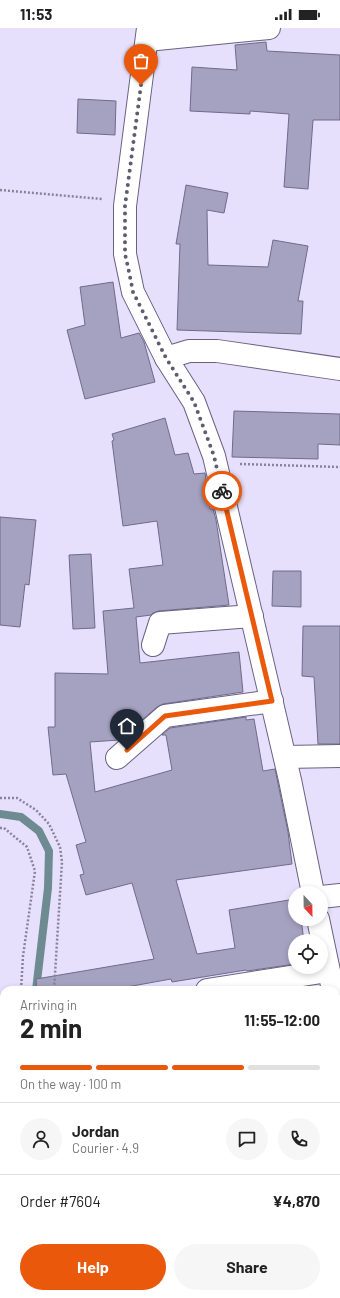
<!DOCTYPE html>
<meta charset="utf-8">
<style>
:root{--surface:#fff;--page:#f6f6f6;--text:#222;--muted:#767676;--line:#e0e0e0;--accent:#ea580c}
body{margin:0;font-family:Barlow,sans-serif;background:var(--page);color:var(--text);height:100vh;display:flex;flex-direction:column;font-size:15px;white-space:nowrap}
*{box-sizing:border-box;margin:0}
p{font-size:13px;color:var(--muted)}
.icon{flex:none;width:22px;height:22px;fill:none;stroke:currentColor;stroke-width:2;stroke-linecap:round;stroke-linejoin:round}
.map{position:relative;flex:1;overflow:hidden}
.sheet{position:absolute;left:0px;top:958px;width:340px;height:312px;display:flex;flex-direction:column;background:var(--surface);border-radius:12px 12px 0 0;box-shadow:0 2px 6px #0003}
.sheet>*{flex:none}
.needle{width:26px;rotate:158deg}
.controls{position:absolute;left:288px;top:858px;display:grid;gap:8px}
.controls a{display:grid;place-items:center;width:40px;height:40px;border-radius:50%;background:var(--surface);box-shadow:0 2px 6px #0003;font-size:20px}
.pin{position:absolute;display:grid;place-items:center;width:34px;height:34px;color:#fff;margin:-41px -17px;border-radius:50% 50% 50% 0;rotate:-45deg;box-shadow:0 0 4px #0007}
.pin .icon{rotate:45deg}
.courier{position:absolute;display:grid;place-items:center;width:40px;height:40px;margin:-20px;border:3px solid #ea580c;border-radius:50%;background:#fff;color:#222;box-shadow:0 1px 5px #0007}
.summary em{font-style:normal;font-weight:700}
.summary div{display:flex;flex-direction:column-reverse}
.summary{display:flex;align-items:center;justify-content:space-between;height:68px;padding:0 20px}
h1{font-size:26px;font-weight:700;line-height:30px}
.bar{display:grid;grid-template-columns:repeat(4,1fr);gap:6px 4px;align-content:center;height:48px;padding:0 20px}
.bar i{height:5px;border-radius:3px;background:var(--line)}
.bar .on{background:var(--accent)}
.bar p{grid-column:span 4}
.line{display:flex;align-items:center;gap:10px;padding:0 20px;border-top:1px solid var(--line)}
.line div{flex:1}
.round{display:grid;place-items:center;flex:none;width:42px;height:42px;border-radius:21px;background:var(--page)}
.cta{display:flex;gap:8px;margin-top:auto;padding:8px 20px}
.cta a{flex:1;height:46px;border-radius:24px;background:var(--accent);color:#fff;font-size:16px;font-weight:700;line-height:46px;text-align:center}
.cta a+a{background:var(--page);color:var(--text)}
.status{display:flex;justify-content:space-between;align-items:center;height:28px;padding:0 20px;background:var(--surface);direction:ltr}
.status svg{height:11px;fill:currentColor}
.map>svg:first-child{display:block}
</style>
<div class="status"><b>11:53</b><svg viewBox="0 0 49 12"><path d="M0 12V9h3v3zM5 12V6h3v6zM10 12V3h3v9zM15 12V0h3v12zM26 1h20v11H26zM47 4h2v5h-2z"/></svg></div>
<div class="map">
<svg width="340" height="1270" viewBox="0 0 340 1270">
<rect width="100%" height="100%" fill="#e7e0fd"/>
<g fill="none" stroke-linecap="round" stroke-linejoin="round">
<g stroke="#6e8b92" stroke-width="8">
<polyline points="0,786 21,789 39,803 49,823 48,860 36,962"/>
<polyline points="56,1266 57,1270"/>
</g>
</g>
<g fill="#a5a1c0" stroke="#706b8b">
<polygon points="266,14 267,23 340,27 340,92 313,92 308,161 284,159 289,86 250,83 250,86 190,83 192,39 237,42 235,17"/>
<polygon points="78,71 116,73 115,107 77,105"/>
<polygon points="186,157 228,165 224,185 207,182 208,237 268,239 273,212 308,218 298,273 303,273 301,306 177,302 180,216 176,216"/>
<polygon points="113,254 121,310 139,305 144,314 155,354 85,371 67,302 85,297 80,259"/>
<polygon points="234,383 340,386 340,417 318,416 318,431 232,429"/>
<polygon points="165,390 175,427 188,425 194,446 205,445 210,481 213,481 216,492 229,577 159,583 153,585 151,587 136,589 140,635 239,624 243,664 163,676 157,679 119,712 90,714 95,764 172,742 166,707 162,707 170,700 246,689 246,692 254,691 263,743 275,741 288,804 292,836 176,852 197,926 235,920 229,882 295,871 295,891 301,891 304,913 295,913 295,936 247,943 246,942 172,954 171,951 110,962 37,962 36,951 154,931 132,855 86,867 80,847 84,846 76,817 86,814 66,746 53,747 48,699 55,699 55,645 108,646 103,583 134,580 129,541 163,537 157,493 123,498 112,413 114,412 112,406"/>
<polygon points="0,489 36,492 29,557 25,556 20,599 0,597"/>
<polygon points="91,526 95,600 73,601 69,527"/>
<polygon points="273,543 301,543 301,579 272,578"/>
<polygon points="303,598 340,598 340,716 318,716 314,649 302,648"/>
</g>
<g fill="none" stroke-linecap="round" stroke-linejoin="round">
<g stroke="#696180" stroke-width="24">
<g id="street">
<polyline points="148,0 125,178 125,226 133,264 166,330 194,374 214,428 290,752 313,865"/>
<polyline points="147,12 269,0"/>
<polyline points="166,330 189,323 217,323 340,341"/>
<polyline points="153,617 160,595 252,588"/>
<polyline points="285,729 340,728"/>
<polyline points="117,730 165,688 272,673"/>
<polyline points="321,869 340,867"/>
<polyline points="318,891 333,962"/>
<polyline points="207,962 328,943"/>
<polyline points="336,972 340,983"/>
<polyline points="336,1041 340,1040"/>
<polyline points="336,1129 340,1128"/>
<polyline points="4,1161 3,1184 4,1188"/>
<polyline points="33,1266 35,1270"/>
</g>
</g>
<g stroke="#888399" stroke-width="2.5" stroke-dasharray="2 2" stroke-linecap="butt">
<polyline points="0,162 102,171"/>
<polyline points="240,436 340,439"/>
<polyline points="0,770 17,770 36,782 49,796 60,819 62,834 54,962"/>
<polyline points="0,800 4,800 27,819 35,843 23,928 21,962"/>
</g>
<use href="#street" stroke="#fff" stroke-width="22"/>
</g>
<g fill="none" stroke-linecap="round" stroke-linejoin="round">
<polyline stroke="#605c6f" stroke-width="4" stroke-dasharray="0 7.2" points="141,57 125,178 125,226 128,239 133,264 166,330 194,374 214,428 222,463"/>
<polyline stroke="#ea580c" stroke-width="5" points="127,722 165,688 272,673 222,463"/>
</g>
</svg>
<div class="controls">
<a><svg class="needle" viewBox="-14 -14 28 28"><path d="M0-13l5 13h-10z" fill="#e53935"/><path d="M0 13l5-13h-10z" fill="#767676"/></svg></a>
<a><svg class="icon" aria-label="locate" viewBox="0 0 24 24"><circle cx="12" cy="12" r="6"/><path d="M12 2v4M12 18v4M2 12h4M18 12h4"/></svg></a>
</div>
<div class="pin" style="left:141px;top:57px;background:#ea580c"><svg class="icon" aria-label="bag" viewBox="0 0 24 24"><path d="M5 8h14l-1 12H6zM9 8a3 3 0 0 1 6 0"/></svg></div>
<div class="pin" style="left:127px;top:722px;background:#1f2937"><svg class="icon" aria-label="home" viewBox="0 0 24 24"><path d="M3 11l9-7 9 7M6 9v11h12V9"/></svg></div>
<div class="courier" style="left:222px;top:463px"><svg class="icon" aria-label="bike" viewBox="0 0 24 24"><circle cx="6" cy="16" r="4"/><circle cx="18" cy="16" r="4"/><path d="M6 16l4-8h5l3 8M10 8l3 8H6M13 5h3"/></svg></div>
<section class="sheet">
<div class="summary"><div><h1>2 min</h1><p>Arriving in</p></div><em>11:55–12:00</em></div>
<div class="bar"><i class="on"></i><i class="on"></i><i class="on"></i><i></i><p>On the way · 100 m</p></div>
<div class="line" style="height:72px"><a class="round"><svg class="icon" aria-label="person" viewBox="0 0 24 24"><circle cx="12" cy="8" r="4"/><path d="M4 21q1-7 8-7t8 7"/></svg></a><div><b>Jordan</b><p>Courier · 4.9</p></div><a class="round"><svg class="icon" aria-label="chat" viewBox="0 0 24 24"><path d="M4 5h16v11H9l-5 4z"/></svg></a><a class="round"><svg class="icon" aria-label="phone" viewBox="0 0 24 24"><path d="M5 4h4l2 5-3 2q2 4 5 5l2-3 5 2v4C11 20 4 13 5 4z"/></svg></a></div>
<div class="line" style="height:52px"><div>Order #7604</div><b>¥4,870</b></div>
<div class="cta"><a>Help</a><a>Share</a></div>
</section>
</div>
